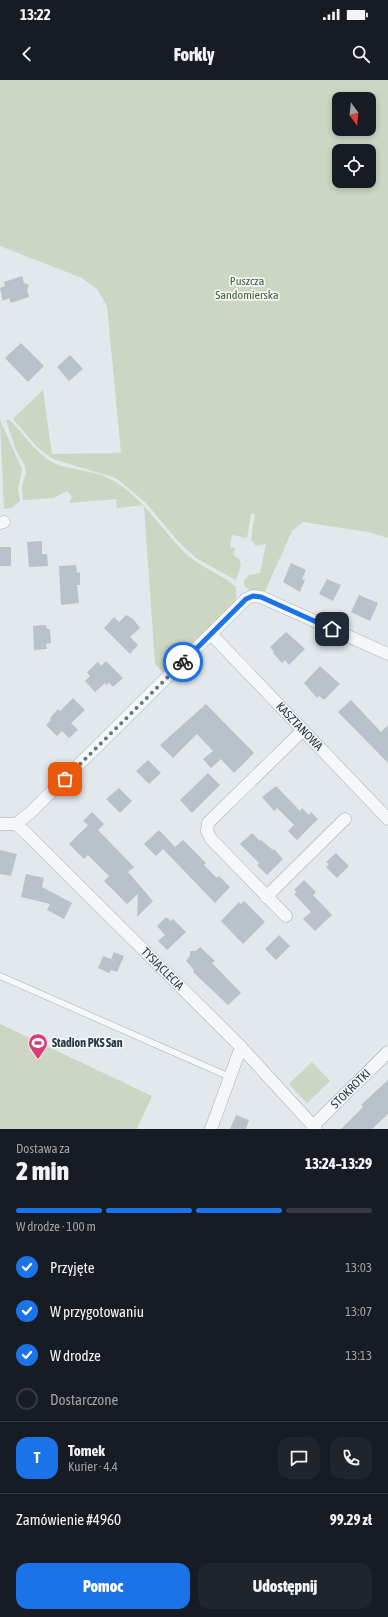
<!DOCTYPE html>
<html lang="pl">
<meta charset="utf-8">
<style>
:root{--surface:#171b24;--page:#20242c;--text:#f1f3f6;--muted:#9ea1a6;--line:#363941;--accent:#1a73e8}
body{margin:0;font-family:"Asap Condensed",sans-serif;background:var(--page);color:var(--text);height:100vh;display:flex;flex-direction:column;font-size:15px;white-space:nowrap}
*{box-sizing:border-box;margin:0}
p{font-size:13px;color:var(--muted)}
.icon{flex:none;width:22px;height:22px;fill:none;stroke:currentColor;stroke-width:2;stroke-linecap:round;stroke-linejoin:round}
.map{position:relative;height:1049px;overflow:hidden}
.sheet{display:flex;flex-direction:column;background:var(--surface);flex:1}
.sheet>*{flex:none}
.needle{width:26px;rotate:165deg}
.fabs{position:absolute;left:332px;top:12px;display:grid;gap:8px}
.fabs a{display:grid;place-items:center;width:44px;height:44px;border-radius:8px;background:var(--surface);box-shadow:0 2px 6px #0003;font-size:20px}
.pin{position:absolute;display:grid;place-items:center;width:34px;height:34px;color:#fff;margin:-17px;border-radius:8px;box-shadow:0 2px 6px #0006}
.courier{position:absolute;display:grid;place-items:center;width:40px;height:40px;margin:-20px;border:3px solid #1a73e8;border-radius:50%;background:#fff;color:#222;box-shadow:0 1px 5px #0007}
.overview em{font-style:normal;font-weight:800}
.overview div{display:flex;flex-direction:column-reverse}
.overview{display:flex;align-items:center;justify-content:space-between;height:68px;padding:0 16px}
h1{font-size:26px;font-weight:800;line-height:30px}
.bar{display:grid;grid-template-columns:repeat(4,1fr);gap:6px 4px;align-content:center;height:48px;padding:0 16px}
.bar i{height:5px;border-radius:3px;background:var(--line)}
.bar .active{background:var(--accent)}
.bar p{grid-column:span 4}
.line{display:flex;align-items:center;gap:10px;padding:0 16px;border-top:1px solid var(--line)}
.line div{flex:1}
.round{display:grid;place-items:center;flex:none;width:42px;height:42px;border-radius:12px;background:var(--page)}
ol{padding:0 16px;list-style:none}
li{display:flex;align-items:center;gap:12px;height:44px}
li p{margin-inline-start:auto}
li .icon{padding:4px;border-radius:50%;background:var(--accent);color:#fff;stroke-width:4}
li:last-child{color:var(--muted)}
li i{width:22px;height:22px;border:2px solid var(--line);border-radius:50%}
.action{display:flex;gap:8px;margin-top:auto;padding:8px 16px}
.action a{flex:1;height:46px;border-radius:12px;background:var(--accent);color:#fff;font-size:16px;font-weight:800;line-height:46px;text-align:center}
.action a+a{background:var(--page);color:var(--text)}
.status{display:flex;justify-content:space-between;align-items:center;height:28px;padding:0 20px;background:var(--surface);direction:ltr}
.status svg{height:11px;fill:currentColor}
header{display:flex;justify-content:space-between;align-items:center;height:52px;padding:0 16px;background:var(--surface);font-size:18px;font-weight:800}
.map>svg:first-child{display:block}
</style>
<div class="status"><b>13:22</b><svg viewBox="0 0 49 12"><path d="M0 12V9h3v3zM5 12V6h3v6zM10 12V3h3v9zM15 12V0h3v12zM26 1h20v11H26zM47 4h2v5h-2z"/></svg></div>
<header><svg class="icon" aria-label="back" viewBox="0 0 24 24"><path d="M15 5l-7 7 7 7"/></svg>Forkly<svg class="icon" aria-label="search" viewBox="0 0 24 24"><circle cx="10" cy="10" r="6"/><path d="M15 15l6 6"/></svg></header>
<div class="map">
<svg width="388" height="1049" viewBox="0 0 388 1049">
<rect width="100%" height="100%" fill="#e2e8ec"/>
<g fill="#ccd6c2" fill-rule="evenodd">
<path d="M 0,0 L 388,0 L 388,458 L 368,452 L 303,442 L 292,451 L 266,509 L 264,512 L 249,510 L 244,505 L 244,501 L 249,495 L 260,493 L 266,464 L 256,466 L 251,459 L 255,434 L 251,434 L 247,458 L 232,455 L 230,467 L 235,468 L 233,475 L 239,479 L 241,485 L 236,500 L 196,478 L 177,460 L 146,423 L 116,398 L 53,379 L 37,367 L 13,339 L 43,310 L 52,374 L 121,373 L 107,226 L 97,209 L 82,198 L 0,166 ZM 339,19 L 369,19 L 369,49 L 339,49 ZM 339,71 L 369,71 L 369,101 L 339,101 Z"/>
<polygon points="0,340 22,389 18,409 20,421 11,428 4,429"/>
<path d="M 6,340 L 10,340 C 25,355 38,377 58,385 C 76,391 97,390 114,401 C 143,418 160,448 184,472 C 199,487 220,493 236,507 L 236,520 L 233,525 L 164,594 L 155,584 L 144,425 L 117,428 L 116,419 L 69,423 L 72,416 L 67,411 L 53,418 L 23,420 L 22,406 L 26,393 L 25,386 L 16,370 Z"/>
<polygon points="0,944 152,1016 137,1049 0,1049"/>
<polygon points="312,982 330,1001 307,1023 289,1004"/>
</g>
<g fill="#b9c2ca">
<polygon points="22,196 24,203 29,205 27,210 29,217 11,223 9,218 3,221 0,208 5,206 4,202"/>
<polygon points="21,263 44,286 28,302 5,278"/>
<polygon points="70,275 83,289 69,301 57,287"/>
<polygon points="42,461 42,474 47,474 48,486 29,487 27,462"/>
<rect x="0" y="467" width="11" height="19"/>
<polygon points="291,483 306,490 302,499 305,500 300,512 283,502"/>
<polygon points="76,485 77,493 80,492 80,505 77,505 79,523 61,525 59,486"/>
<polygon points="327,499 341,505 333,521 319,514"/>
<polygon points="359,515 378,523 370,541 351,532"/>
<polygon points="126,535 133,539 140,548 130,557 138,565 130,574 104,548 114,537 119,542"/>
<polygon points="46,545 47,549 50,549 51,563 46,564 47,569 34,570 33,546"/>
<polygon points="286,552 305,569 289,585 285,580 282,583 273,573 274,572 270,567"/>
<polygon points="106,581 123,598 113,607 109,603 106,605 105,603 95,612 85,601 90,596 87,592 98,582 101,586"/>
<polygon points="320,586 340,604 324,620 319,616 317,618 304,603"/>
<polygon points="73,618 85,630 71,643 78,650 69,658 62,651 57,656 46,645 51,640 50,638 58,629 60,631"/>
<polygon points="351,620 381,652 388,645 388,683 338,632"/>
<polygon points="206,624 254,673 234,693 221,679 211,688 203,679 213,671 197,654 173,678 160,665"/>
<polygon points="148,680 161,693 149,704 136,691"/>
<polygon points="208,693 220,705 192,733 180,720"/>
<polygon points="276,706 300,731 302,728 309,735 311,732 318,739 297,760 288,751 294,745 277,728 274,731 262,717"/>
<polygon points="119,708 132,721 120,733 106,719"/>
<polygon points="92,732 104,744 98,750 134,787 128,792 153,821 137,837 138,814 127,824 104,801 109,796 88,775 84,779 69,764 88,745 83,741"/>
<polygon points="159,750 175,767 183,760 206,783 204,785 217,798 219,796 230,807 215,823 163,769 156,776 144,764"/>
<polygon points="252,753 260,761 261,760 273,770 274,769 283,779 267,795 257,785 259,783 240,764"/>
<polygon points="0,770 17,774 11,796 0,794"/>
<polygon points="336,773 349,786 337,798 326,787 329,784 326,782"/>
<polygon points="26,794 44,798 42,807 72,823 64,839 47,830 50,824 21,817"/>
<polygon points="304,800 316,812 313,815 332,835 315,851 303,839 311,832 294,814 297,812 294,810"/>
<polygon points="244,821 265,842 243,864 221,841 239,822 241,824"/>
<polygon points="166,837 171,841 173,839 186,852 167,870 158,861 165,855 157,846"/>
<polygon points="279,855 290,866 276,880 265,869"/>
<polygon points="200,867 215,881 212,883 241,913 228,925 193,892 194,890 186,881 190,876 190,871 196,871"/>
<polygon points="114,872 124,876 117,892 111,890 109,893 98,888 103,876 111,879"/>
<polygon points="388,1000 388,1034 372,1049 341,1049 363,1027 361,1025"/>
<polygon points="236,1035 249,1040 246,1049 230,1049"/>
</g>
<g fill="none" stroke-linecap="round" stroke-linejoin="round">
<g stroke="#a6b0b7" stroke-width="7">
<polyline id="service" points="0,896 230,997"/>
</g>
<g stroke="#a6b0b7" stroke-width="13">
<g id="minor">
<polyline points="0,443 4,442"/>
<path id="s1" d="M 211,554 L 388,739"/>
<path id="s2" d="M 0,744 L 16,744 L 29,756 L 241,967 L 316,1049"/>
<polyline points="16,744 31,732 246,519 253,516 261,517 388,574"/>
<polyline points="266,817 345,739"/>
<polyline points="286,836 211,759 207,751 208,743 303,650"/>
<path id="s3" d="M 313,1046 L 388,972"/>
<polyline points="211,1049 241,967"/>
</g>
</g>
<use href="#service" stroke="#f5f8f9" stroke-width="6"/>
<use href="#minor" stroke="#f5f8f9" stroke-width="12"/>
</g>
<g fill="none" stroke-linecap="round" stroke-linejoin="round">
<polyline stroke="#69767f" stroke-width="4" stroke-dasharray="0 7.2" points="65,699 183,582"/>
<polyline stroke="#1a73e8" stroke-width="5" points="183,582 246,519 253,516 261,517 332,549"/>
</g>
<defs>
<g id="stadium-pin" transform="scale(1)"><path d="M0 17L-7.5 6A9.5 9.5 0 1 1 7.5 6Z" fill="#da3d75" stroke="#f2f6f9"/><path d="M0-5a6.5 5 0 1 0 0 10a6.5 5 0 1 0 0-10ZM-3.5-1.8h7v3.6h-7Z" fill="#fff"/></g>
</defs>
<g fill-rule="evenodd">
<use href="#stadium-pin" x="38" y="963"/>
</g>
<g text-anchor="middle" stroke-width="3.5" stroke-linejoin="round" paint-order="stroke">
<g font-size="12" fill="#466234" stroke="#f2f6f9">
<text x="247" y="205">Puszcza<tspan x="247" dy="14">Sandomierska</tspan></text>
</g>
<g font-size="12" fill="#283945" stroke="#f2f6f9">
<text dy="4" stroke="none"><textPath href="#s1" startOffset="128">KASZTANOWA</textPath></text>
<text dy="4" stroke="none"><textPath href="#s2" startOffset="222">TYSIĄCLECIA</textPath></text>
<text dy="4" stroke="none"><textPath href="#s3" startOffset="53">STOKROTKI</textPath></text>
</g>
<g font-size="12" font-weight="bold" fill="#283945" stroke="#f2f6f9" text-anchor="start">
<text x="52" y="967">Stadion PKS San</text>
</g>
</g>
</svg>
<div class="fabs">
<a><svg class="needle" viewBox="-14 -14 28 28"><path d="M0-13l5 13h-10z" fill="#e53935"/><path d="M0 13l5-13h-10z" fill="#9ea1a6"/></svg></a>
<a><svg class="icon" aria-label="locate" viewBox="0 0 24 24"><circle cx="12" cy="12" r="6"/><path d="M12 2v4M12 18v4M2 12h4M18 12h4"/></svg></a>
</div>
<div class="pin" style="left:65px;top:699px;background:#ea580c"><svg class="icon" aria-label="bag" viewBox="0 0 24 24"><path d="M5 8h14l-1 12H6zM9 8a3 3 0 0 1 6 0"/></svg></div>
<div class="pin" style="left:332px;top:549px;background:#1f2937"><svg class="icon" aria-label="home" viewBox="0 0 24 24"><path d="M3 11l9-7 9 7M6 9v11h12V9"/></svg></div>
<div class="courier" style="left:183px;top:582px"><svg class="icon" aria-label="bike" viewBox="0 0 24 24"><circle cx="6" cy="16" r="4"/><circle cx="18" cy="16" r="4"/><path d="M6 16l4-8h5l3 8M10 8l3 8H6M13 5h3"/></svg></div>
</div>
<section class="sheet">
<div class="overview"><div><h1>2 min</h1><p>Dostawa za</p></div><em>13:24–13:29</em></div>
<div class="bar"><i class="active"></i><i class="active"></i><i class="active"></i><i></i><p>W drodze · 100 m</p></div>
<ol>
<li><svg class="icon" aria-label="check" viewBox="0 0 24 24"><path d="M5 12l5 5 9-10"/></svg>Przyjęte<p>13:03</p></li>
<li><svg class="icon" aria-label="check" viewBox="0 0 24 24"><path d="M5 12l5 5 9-10"/></svg>W przygotowaniu<p>13:07</p></li>
<li><svg class="icon" aria-label="check" viewBox="0 0 24 24"><path d="M5 12l5 5 9-10"/></svg>W drodze<p>13:13</p></li>
<li><i></i>Dostarczone</li>
</ol>
<div class="line" style="height:72px"><b class="round" style="background:var(--accent);color:#fff">T</b><div><b>Tomek</b><p>Kurier · 4.4</p></div><a class="round"><svg class="icon" aria-label="chat" viewBox="0 0 24 24"><path d="M4 5h16v11H9l-5 4z"/></svg></a><a class="round"><svg class="icon" aria-label="phone" viewBox="0 0 24 24"><path d="M5 4h4l2 5-3 2q2 4 5 5l2-3 5 2v4C11 20 4 13 5 4z"/></svg></a></div>
<div class="line" style="height:52px"><div>Zamówienie #4960</div><b>99.29 zł</b></div>
<div class="action"><a>Pomoc</a><a>Udostępnij</a></div>
</section>
